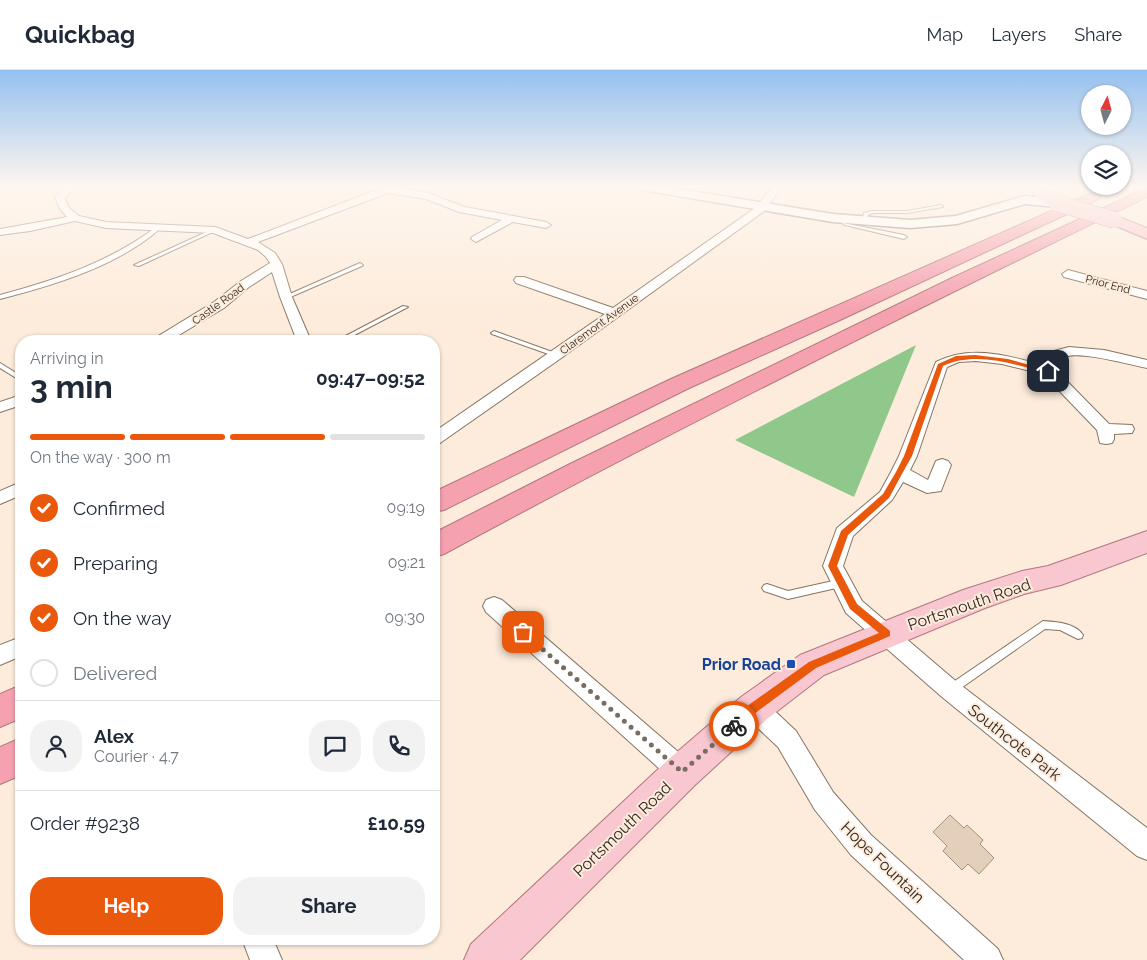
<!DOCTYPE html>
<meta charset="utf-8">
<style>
:root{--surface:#fff;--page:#f2f2f3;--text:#1f2937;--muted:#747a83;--line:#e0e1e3;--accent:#ea580c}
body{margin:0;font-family:Raleway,sans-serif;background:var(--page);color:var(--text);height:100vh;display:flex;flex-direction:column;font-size:19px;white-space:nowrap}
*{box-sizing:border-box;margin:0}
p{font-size:16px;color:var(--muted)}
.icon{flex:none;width:28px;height:28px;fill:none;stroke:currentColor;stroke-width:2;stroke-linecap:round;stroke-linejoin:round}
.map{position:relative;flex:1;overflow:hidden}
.details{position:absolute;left:15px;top:265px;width:425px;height:610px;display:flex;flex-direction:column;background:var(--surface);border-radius:20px;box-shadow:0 1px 4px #0004}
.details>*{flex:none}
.needle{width:32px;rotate:6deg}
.controls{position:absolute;left:1081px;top:15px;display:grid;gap:10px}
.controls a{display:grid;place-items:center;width:50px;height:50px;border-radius:50%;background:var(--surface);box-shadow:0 1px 4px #0004;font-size:25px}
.pin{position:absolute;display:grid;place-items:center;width:42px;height:42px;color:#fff;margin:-21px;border-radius:10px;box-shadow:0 2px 8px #0006}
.courier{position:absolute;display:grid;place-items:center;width:50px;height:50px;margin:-25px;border:4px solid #ea580c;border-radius:50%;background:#fff;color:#222;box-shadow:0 1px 6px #0007}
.overview em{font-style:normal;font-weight:700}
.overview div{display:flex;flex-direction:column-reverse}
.overview{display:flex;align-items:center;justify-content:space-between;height:85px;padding:0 15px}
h1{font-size:32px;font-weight:700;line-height:38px}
.bar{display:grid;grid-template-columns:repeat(4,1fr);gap:8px 5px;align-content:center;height:60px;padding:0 15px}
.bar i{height:6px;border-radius:4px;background:var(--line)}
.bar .selected{background:var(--accent)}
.bar p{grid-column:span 4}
.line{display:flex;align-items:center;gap:12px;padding:0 15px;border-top:1px solid var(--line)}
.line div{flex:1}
.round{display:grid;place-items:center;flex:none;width:52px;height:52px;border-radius:20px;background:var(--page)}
ol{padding:0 15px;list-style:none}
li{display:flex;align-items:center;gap:15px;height:55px}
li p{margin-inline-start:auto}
li .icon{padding:5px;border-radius:50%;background:var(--accent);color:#fff;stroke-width:4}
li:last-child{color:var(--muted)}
li i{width:28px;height:28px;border:2px solid var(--line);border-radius:50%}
.action{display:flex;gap:10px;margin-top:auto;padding:10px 15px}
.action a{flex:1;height:58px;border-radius:20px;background:var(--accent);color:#fff;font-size:20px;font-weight:700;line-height:58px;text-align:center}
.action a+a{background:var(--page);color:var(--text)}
header{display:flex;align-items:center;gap:30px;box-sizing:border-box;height:70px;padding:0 25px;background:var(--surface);border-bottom:1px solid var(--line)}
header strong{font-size:24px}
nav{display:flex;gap:28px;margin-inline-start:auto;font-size:18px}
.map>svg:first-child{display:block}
</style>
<header>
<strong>Quickbag</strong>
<nav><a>Map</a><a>Layers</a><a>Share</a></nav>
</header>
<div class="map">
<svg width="1147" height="890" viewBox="0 0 1147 890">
<rect width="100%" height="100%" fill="#fdecdb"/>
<polygon fill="#90c88c" points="916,275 854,427 735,370"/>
<polygon fill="#e4cfbb" stroke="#a3907d" points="950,745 964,758 967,755 983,770 980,774 994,788 979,804 968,794 962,800 943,781 947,776 933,762"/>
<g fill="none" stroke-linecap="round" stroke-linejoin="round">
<g stroke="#877562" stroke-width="2">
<g id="service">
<polygon points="941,135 943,136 943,137 907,143 872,143 868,145 866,152 862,151 864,143 871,141 907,141"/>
<polygon points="843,153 904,165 907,167 904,169 845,155 843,154"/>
<path d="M 159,155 L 163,156 C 121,195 55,215 0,229 L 0,225 C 59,209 110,192 159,155 Z"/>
<polygon points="213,159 217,160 139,196 134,195"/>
<polygon points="360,193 363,195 362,196 288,228 283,227"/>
<polygon points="403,236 408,237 343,271 336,271"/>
<polygon points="494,261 558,284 559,285 558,286 554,286 492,264 491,263"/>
<polygon points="0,293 21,306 21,311 0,298"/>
<polygon points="842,509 845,510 847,513 845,516 788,529 764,521 762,518 764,515 767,514 788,521"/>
<path d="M 1043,551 C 1057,552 1075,553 1083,565 L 1082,568 L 1078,569 L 1060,560 L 1045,559 L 954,623 L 950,625 L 946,623 L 944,620 L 946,617 Z"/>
</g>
</g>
<g stroke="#877562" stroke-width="2">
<g id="minor">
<polygon points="65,117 75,117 65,128 69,138 79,146 106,152 215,157 248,169 384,117 398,117 428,123 465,137 546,152 551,155 546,158 513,152 476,172 471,169 472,167 502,150 459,142 426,129 388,123 258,172 275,183 282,194 292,227 311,271 297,271 280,227 272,202 249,217 224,238 169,271 153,271 155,268 214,232 241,211 270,193 266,187 258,180 213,163 106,158 75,151 30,161 0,165 0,159 67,147 60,139 55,127"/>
<polygon points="773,117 782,117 763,142 557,291 440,373 434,374 434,362 605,244 516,213 514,210 516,207 524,207 613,238 755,138"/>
<polygon points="1068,200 1147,221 1147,229 1064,207 1062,204"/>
<path d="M 1069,277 L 1104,280 L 1147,290 L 1147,298 C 1132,295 1077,280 1065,287 C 1060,290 1058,296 1056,300 L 1109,354 L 1132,355 L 1134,359 L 1132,363 L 1114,364 L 1114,369 L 1112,373 L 1106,374 L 1100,373 L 1097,360 L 1043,304 L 1002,294 L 976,291 L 959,292 L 947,297 L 917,386 L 910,400 L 928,410 L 936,391 L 942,389 L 948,391 L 951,395 L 941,421 L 927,423 L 903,412 L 892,430 L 853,466 L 843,496 L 862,531 L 958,613 L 1147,758 L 1147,790 L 1137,786 L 942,627 L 846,543 L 823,496 L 837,458 L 880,422 L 891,402 L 899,386 L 936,292 C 971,274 1008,286 1043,295 L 1054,281 Z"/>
<polygon points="21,325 21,335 0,342 0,332"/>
<polygon points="21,412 21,425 0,434 0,421"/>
<polygon points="494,527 502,530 691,693 695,702 691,711 682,715 673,711 486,542 483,536 486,530"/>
<polygon points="21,567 21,586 0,595 0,575"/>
<polygon points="754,627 763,630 796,661 833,722 871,765 998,879 1003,890 964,890 851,785 815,740 778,677 745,646 742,638 745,630"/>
<polygon points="242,869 273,869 282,890 250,890"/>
</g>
</g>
<g stroke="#877562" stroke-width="3">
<polygon id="tertiary" points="637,117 666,117 833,144 910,150 956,146 1024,126 1057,129 1063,133 1057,137 1025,134 957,154 910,158 833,152 642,120"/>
</g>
<g stroke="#b0777e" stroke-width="2">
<g id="primary">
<path d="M 1026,117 L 1042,117 L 1064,133 L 1062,136 C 1049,139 1035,127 1026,117 Z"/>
<polygon points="1114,145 1147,158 1147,169 1109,153 1106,150 1109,147"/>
<polygon points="1147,461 1147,483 1061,515 1024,524 985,538 824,605 767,649 695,715 520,890 464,890 471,874 669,689 741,627 800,585 963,520 1022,501 1048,496"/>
</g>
</g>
<g stroke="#b0777e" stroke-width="2">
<g id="motorway">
<path d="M 1147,118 L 1147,127 C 911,242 675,359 444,484 L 434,487 L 434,463 L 568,395 L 952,208 Z"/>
<polygon points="1094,122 1099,123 1101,126 1099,129 840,250 687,319 444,440 434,442 434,422 671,309"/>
<polygon points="21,615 21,648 0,657 0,624"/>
<polygon points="21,668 21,705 0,714 0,677"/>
</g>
</g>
<use href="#service" fill="#fff" fill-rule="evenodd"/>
<use href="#minor" fill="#fff" fill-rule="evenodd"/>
<use href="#tertiary" fill="#fff" fill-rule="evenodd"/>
<use href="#primary" fill="#f9c7d0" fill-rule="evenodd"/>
<use href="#motorway" fill="#f5a1b0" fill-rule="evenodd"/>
<g stroke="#b0777e" stroke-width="17" stroke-linecap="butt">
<polyline id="primary-bridge" points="1057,133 1114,150"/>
</g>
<use href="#primary-bridge" stroke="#f9c7d0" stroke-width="16"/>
</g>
<linearGradient id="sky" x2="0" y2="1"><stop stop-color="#95c1f0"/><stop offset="0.48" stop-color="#fef6ef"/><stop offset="1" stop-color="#fef6ef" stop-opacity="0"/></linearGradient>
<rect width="1147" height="242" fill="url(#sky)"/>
<path fill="#ea580c" d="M 975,285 L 1008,289 L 1051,301 L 1048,303 C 1015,295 976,280 943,296 L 912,386 L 903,402 L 889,428 L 848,465 L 837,496 L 857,534 L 890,561 L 890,566 L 816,598 L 758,641 L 737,659 L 730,659 L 728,656 L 730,652 L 750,634 L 809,592 L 879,563 L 850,539 L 828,496 L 841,461 L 883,424 L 896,402 L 904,386 L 938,294 L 956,286 Z"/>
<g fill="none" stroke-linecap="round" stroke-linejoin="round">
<polyline stroke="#786d61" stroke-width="5" stroke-dasharray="0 9" points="523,562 682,702 734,656"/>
</g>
<rect fill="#1a4fb4" stroke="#fdecdb" stroke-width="2" x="786" y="589" width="10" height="10" rx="2.5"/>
<g text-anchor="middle" stroke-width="4" stroke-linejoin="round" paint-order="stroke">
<g font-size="11" fill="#302820" stroke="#fdecdb">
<text transform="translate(1108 214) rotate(15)" y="4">Prior End</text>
<text transform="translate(218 234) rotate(-36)" y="4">Castle Road</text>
<text transform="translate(599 254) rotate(-36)" y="4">Claremont Avenue</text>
</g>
<g font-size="16" fill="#302820" stroke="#fdecdb">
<text transform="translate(969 534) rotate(-19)" y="6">Portsmouth Road</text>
<text transform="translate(1015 672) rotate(38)" y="6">Southcote Park</text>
<text transform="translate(622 759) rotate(-44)" y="6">Portsmouth Road</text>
<text transform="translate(883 792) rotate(44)" y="6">Hope Fountain</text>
</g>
<g font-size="16" font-weight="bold" fill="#164399" stroke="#fdecdb" text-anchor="end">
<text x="781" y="600">Prior Road</text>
</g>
</g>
</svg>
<div class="controls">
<a><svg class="needle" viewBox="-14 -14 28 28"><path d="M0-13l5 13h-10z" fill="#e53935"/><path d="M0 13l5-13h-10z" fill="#747a83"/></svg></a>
<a><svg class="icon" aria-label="layers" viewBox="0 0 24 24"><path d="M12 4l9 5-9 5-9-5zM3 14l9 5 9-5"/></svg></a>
</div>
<div class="pin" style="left:523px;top:562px;background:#ea580c"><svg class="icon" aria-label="bag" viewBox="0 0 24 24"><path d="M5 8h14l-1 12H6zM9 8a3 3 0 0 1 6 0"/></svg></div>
<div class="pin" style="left:1048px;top:301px;background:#1f2937"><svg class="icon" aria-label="home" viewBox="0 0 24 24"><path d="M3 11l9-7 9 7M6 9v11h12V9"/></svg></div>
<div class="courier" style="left:734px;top:656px"><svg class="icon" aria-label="bike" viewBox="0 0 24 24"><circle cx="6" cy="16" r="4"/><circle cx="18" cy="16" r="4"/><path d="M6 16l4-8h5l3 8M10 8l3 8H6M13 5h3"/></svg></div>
<section class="details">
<div class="overview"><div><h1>3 min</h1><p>Arriving in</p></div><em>09:47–09:52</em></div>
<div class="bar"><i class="selected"></i><i class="selected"></i><i class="selected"></i><i></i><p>On the way · 300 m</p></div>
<ol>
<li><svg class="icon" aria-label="check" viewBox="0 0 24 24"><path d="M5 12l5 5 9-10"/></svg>Confirmed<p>09:19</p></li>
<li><svg class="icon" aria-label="check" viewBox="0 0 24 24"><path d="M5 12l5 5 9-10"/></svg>Preparing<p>09:21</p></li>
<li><svg class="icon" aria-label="check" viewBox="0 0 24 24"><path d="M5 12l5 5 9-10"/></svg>On the way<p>09:30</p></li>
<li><i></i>Delivered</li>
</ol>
<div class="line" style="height:90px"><a class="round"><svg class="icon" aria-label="person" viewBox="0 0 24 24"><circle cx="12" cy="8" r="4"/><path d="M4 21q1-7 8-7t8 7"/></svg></a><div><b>Alex</b><p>Courier · 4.7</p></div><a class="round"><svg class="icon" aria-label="chat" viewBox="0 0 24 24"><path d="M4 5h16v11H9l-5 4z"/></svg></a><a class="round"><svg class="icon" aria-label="phone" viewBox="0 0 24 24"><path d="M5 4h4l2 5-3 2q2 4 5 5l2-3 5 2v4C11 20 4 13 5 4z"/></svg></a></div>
<div class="line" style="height:65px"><div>Order #9238</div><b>£10.59</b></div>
<div class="action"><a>Help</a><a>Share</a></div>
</section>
</div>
